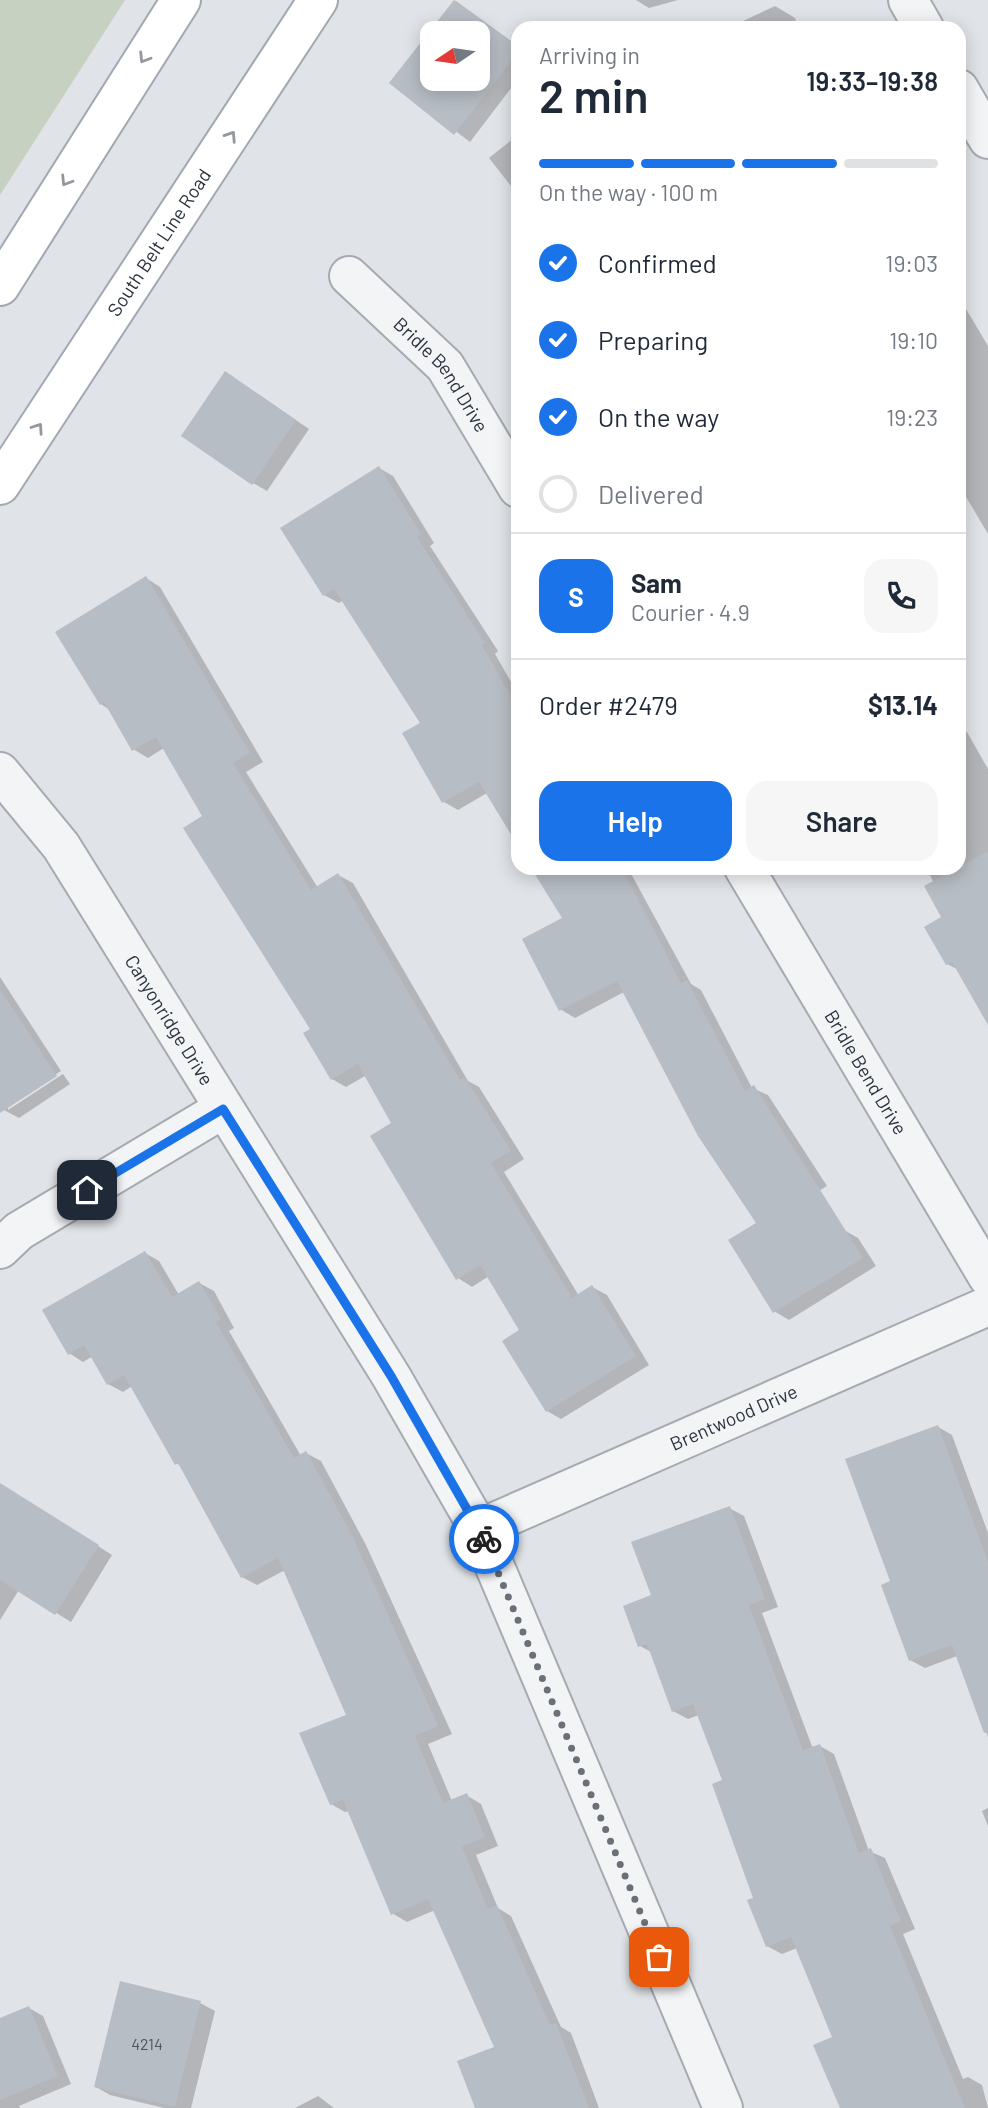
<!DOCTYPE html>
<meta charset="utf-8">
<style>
:root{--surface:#fff;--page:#f6f6f7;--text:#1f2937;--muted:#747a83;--line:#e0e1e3;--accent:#1a73e8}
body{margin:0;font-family:Barlow,sans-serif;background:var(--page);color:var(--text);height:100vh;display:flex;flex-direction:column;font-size:26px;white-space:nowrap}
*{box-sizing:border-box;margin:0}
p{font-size:23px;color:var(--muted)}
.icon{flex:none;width:38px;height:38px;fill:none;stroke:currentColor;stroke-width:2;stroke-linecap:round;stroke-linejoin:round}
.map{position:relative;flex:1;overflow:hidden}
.details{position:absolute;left:511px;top:21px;width:455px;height:854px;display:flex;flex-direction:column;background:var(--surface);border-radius:21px;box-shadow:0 4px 18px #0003}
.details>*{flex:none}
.needle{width:46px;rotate:257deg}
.fabs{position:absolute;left:420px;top:21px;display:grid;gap:14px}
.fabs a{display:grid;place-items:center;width:70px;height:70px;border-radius:14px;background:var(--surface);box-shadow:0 4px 18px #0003;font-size:35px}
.pin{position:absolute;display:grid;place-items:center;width:60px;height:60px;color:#fff;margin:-30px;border-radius:14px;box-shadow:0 4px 10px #0006}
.courier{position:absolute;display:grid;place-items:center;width:70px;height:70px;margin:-35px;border:5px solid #1a73e8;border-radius:50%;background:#fff;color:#222;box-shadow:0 2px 9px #0007}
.overview em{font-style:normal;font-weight:600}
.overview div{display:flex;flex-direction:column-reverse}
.overview{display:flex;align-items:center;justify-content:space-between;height:119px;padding:0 28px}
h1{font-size:46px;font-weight:600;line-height:52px}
.bar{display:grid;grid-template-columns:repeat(4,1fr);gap:10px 7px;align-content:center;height:84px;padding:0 28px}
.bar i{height:9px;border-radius:5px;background:var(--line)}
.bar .active{background:var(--accent)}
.bar p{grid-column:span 4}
.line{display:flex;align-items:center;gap:18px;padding:0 28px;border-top:2px solid var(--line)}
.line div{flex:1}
.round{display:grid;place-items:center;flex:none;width:74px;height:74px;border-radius:21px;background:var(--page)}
ol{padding:0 28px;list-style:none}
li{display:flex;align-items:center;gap:21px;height:77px}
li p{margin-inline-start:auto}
li .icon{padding:7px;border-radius:50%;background:var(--accent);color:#fff;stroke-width:4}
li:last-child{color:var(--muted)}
li i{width:38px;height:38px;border:4px solid var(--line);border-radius:50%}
.action{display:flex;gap:14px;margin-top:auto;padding:14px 28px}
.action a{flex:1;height:80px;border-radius:21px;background:var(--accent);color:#fff;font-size:28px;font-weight:600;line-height:80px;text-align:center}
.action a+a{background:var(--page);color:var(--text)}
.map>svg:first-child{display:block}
</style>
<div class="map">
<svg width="988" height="2108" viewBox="0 0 988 2108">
<rect width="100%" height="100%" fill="#e0e3e7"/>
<polygon fill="#c6d1c1" points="0,0 125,0 0,195"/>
<g fill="#0003" fill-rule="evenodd">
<polygon points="636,0 678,0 649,8"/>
<path d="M 456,1 L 518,46 L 518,79 L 470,142 L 392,83 ZM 432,33 L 478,33 L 478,79 L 432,79 Z"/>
<polygon points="775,6 795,18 799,28 728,28"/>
<polygon points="518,135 518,195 489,158"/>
<polygon points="959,297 988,346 988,534 959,485"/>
<polygon points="240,382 309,429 267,491 253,483"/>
<polygon points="379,468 393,476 434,543 430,546 498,651 495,654 518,694 518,843 487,793 458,810 444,802 422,724 343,600 339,603 324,595"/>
<polygon points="146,578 160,587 263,762 246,772 318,888 338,875 353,883 468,1081 479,1087 524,1159 504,1172 579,1296 592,1287 607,1295 649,1365 561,1419 547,1411 522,1331 489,1276 472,1287 458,1278 393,1124 365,1076 346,1087 332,1079 313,1030 205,817 164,748 148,758 133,749 110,710 101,704"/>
<polygon points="959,727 967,732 988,769 988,1022 959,970 947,964 943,918 934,883 926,868 959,868"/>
<polygon points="533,868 628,868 691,984 701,990 752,1088 768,1095 827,1186 817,1192 844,1230 858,1238 876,1266 789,1320 774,1311 758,1224 624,992 575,1018 560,1009 564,919"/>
<polygon points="0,977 61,1071 8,1105 8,1110 63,1074 70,1084 19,1118 4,1110 0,1103"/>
<polygon points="145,1253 159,1261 179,1295 199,1283 214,1291 234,1328 229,1331 301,1456 306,1453 321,1461 366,1545 452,1734 428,1744 452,1801 466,1795 481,1804 498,1846 476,1855 498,1908 511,1916 561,2027 571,2033 599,2108 477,2108 496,2048 435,1910 407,1922 392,1913 349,1811 345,1812 331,1804 348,1715 285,1570 257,1585 242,1577 183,1467 176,1463 132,1386 123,1392 108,1384 93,1356 83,1362 69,1353"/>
<polygon points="938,1427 952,1435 988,1533 988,1737 957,1656 925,1668 910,1660 892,1582"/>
<polygon points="0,1484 112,1555 71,1622 19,1590 0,1620"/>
<polygon points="729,1508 744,1516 778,1607 762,1613 813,1749 820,1746 834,1754 869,1851 885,1858 915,1929 903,1934 963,2079 968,2077 982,2085 988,2108 841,2108 834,2038 797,1948 782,1954 767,1946 724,1781 699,1715 688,1719 673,1711 651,1652 640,1646 653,1596"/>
<polygon points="988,1808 988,1826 982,1811"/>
<polygon points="200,2003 215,2011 191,2108 164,2108 110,2095 96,2087"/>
<polygon points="29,2008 43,2016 71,2084 19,2106 20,2108 0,2108 0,2020"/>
<polygon points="318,2096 334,2108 295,2108"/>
</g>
<g fill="#b7bdc4" fill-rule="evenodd">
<path d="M 454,0 L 518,47 L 518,52 L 454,135 L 389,83 ZM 432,33 L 478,33 L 478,79 L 432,79 Z"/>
<polygon points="225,371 296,420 252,485 181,436"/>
<polygon points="379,466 421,534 417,537 485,643 482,645 518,708 518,846 479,782 442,803 402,733 420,723 334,589 323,596 280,528"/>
<polygon points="146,576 250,753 233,763 311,890 338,873 460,1080 465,1077 511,1151 491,1163 572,1298 592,1285 636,1356 546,1412 502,1341 519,1330 480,1265 456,1280 370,1136 391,1123 358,1064 331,1080 303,1033 310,1029 183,828 202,816 156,737 132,751 104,702 100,705 55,632"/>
<polygon points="988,851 988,1025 952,962 946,965 924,927 941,917 924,886"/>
<polygon points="531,868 622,868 681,983 687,980 745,1091 754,1085 863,1258 773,1313 728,1240 756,1223 698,1136 617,981 559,1011 522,939 562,918"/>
<polygon points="0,989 57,1076 0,1113"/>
<polygon points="145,1251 172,1297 199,1281 221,1319 216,1322 294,1458 306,1451 352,1535 438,1726 415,1736 443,1803 467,1793 485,1837 462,1847 488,1909 497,1905 550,2025 556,2023 589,2108 475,2108 457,2061 494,2047 428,1899 391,1915 343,1800 330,1805 299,1733 346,1715 278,1558 241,1578 178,1463 175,1465 124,1375 107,1385 84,1345 68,1355 42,1310"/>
<polygon points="938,1425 988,1562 988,1732 984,1733 952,1645 909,1661 881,1585 890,1581 845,1459"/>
<polygon points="0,1483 99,1545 55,1615 0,1580"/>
<polygon points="730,1506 765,1599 749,1605 803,1750 820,1744 859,1853 871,1848 901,1921 890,1926 965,2108 840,2108 813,2045 832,2037 791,1937 766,1947 747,1900 753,1898 712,1784 722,1780 693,1704 672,1712 647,1644 638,1647 623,1606 651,1595 631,1542"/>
<polygon points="120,1981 201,2001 175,2107 94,2087"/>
<polygon points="29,2006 58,2076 0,2100 0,2018"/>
</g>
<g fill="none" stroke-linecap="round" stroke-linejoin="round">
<g stroke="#a6aab1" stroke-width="42">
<g id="street">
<polyline points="908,0 924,28"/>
<polyline points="959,89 988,139"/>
<path id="s1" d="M 349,276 L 445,366 L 518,488"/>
<path id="s2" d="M 0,772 L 61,846 L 391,1376 L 479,1529 L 723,2108"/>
<path id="s3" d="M 744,868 L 988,1277"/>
<polyline points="0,1249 19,1231 223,1109"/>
<path id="s4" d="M 479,1529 L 988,1306"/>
</g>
</g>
<g stroke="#a0a9b2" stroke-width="42">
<g id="primary">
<polyline points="0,286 181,0"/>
<path id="s5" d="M 0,485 L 318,0"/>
</g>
</g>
<use href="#street" stroke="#f2f4f6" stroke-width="38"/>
<use href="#primary" stroke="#fff" stroke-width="38"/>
</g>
<defs><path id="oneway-chevron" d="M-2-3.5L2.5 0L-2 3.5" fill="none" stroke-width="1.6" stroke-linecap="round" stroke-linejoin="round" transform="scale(1.75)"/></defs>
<g stroke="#94989e">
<use href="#oneway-chevron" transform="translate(144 58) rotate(122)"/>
<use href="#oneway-chevron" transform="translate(231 136) rotate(-57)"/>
<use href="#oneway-chevron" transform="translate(66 181) rotate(122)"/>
<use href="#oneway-chevron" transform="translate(38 428) rotate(-56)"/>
</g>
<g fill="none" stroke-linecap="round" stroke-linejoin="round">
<polyline stroke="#6a7078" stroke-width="7" stroke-dasharray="0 12.6" points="484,1539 659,1957"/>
<polyline stroke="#1a73e8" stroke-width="9" points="87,1190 223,1109 391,1376 484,1539"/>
</g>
<g text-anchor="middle" stroke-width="5" stroke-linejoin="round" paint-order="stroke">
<g font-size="16" fill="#4d555f">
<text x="147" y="2050">4214</text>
</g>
<g font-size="19" fill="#2a323d" stroke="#eff2f5">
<text dy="7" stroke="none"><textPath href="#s5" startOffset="290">South Belt Line Road</textPath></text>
<text dy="7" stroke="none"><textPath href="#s1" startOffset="136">Bridle Bend Drive</textPath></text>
<text dy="7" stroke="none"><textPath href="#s2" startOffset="301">Canyonridge Drive</textPath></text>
<text dy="7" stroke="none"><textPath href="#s3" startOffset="238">Bridle Bend Drive</textPath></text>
<text dy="7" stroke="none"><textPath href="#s4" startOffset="278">Brentwood Drive</textPath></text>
</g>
</g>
</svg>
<div class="fabs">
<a><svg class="needle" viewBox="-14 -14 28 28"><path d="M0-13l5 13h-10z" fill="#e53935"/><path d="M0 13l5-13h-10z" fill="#747a83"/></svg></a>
</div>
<div class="pin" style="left:659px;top:1957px;background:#ea580c"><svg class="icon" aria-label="bag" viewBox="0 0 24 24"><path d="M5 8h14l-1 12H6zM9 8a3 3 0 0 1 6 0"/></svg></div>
<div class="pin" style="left:87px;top:1190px;background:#1f2937"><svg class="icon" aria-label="home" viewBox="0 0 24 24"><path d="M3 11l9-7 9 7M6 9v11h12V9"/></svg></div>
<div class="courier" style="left:484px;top:1539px"><svg class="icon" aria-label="bike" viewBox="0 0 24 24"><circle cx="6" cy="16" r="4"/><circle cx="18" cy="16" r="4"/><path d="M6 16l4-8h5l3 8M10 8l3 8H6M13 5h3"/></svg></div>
<section class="details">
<div class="overview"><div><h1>2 min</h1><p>Arriving in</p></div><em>19:33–19:38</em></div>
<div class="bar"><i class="active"></i><i class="active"></i><i class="active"></i><i></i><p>On the way · 100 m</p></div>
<ol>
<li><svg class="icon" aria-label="check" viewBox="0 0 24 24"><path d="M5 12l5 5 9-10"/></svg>Confirmed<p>19:03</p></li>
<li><svg class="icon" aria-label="check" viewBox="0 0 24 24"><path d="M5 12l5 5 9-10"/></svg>Preparing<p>19:10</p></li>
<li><svg class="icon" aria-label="check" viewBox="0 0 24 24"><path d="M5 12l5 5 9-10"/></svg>On the way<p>19:23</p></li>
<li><i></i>Delivered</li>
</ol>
<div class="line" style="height:126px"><b class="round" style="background:var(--accent);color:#fff">S</b><div><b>Sam</b><p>Courier · 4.9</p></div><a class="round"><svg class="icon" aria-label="phone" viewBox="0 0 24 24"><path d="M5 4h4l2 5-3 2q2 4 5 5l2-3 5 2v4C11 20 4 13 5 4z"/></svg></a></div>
<div class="line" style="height:91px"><div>Order #2479</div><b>$13.14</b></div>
<div class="action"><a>Help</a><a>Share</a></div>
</section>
</div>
